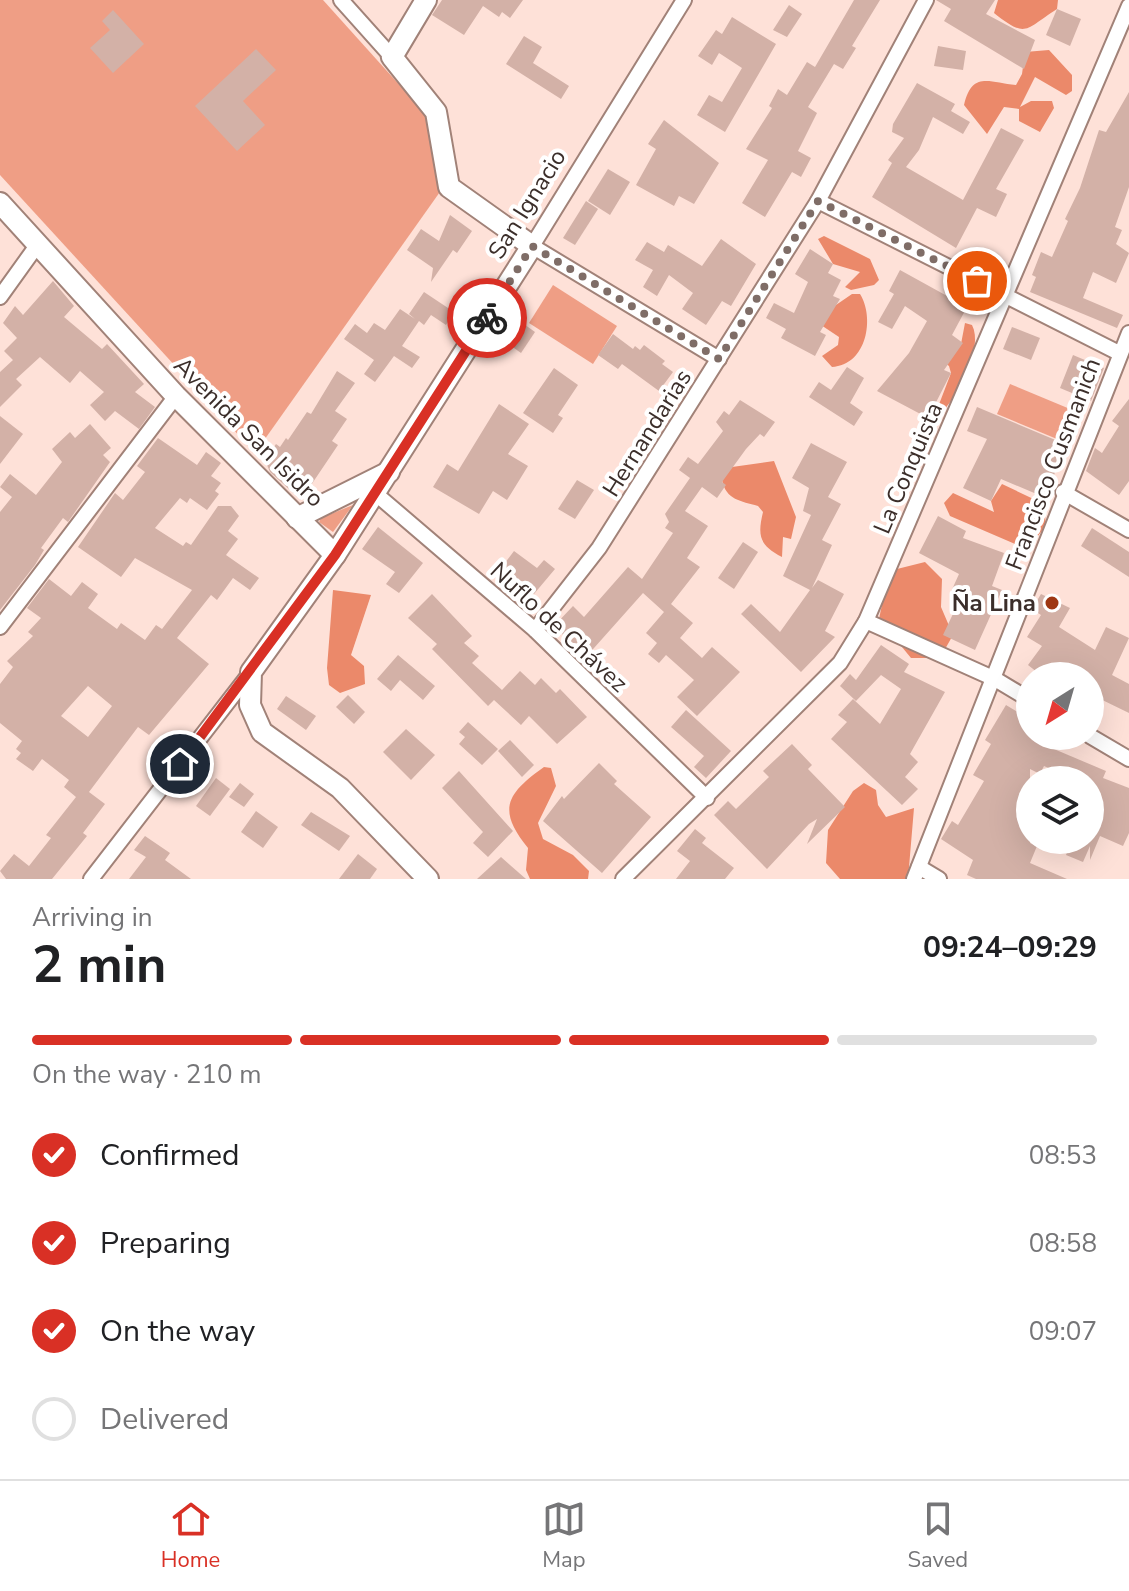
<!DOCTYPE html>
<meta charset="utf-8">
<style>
:root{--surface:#fff;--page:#f2f2f2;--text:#202124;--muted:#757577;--line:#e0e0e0;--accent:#d93025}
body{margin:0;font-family:"Nunito Sans",sans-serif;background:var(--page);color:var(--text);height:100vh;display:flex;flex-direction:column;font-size:30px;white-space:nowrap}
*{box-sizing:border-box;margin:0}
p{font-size:26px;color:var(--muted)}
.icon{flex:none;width:44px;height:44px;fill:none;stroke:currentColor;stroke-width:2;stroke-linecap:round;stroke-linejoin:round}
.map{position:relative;height:879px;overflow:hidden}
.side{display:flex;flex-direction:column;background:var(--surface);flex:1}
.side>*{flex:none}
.needle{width:52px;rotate:217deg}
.controls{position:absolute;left:1016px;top:662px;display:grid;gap:16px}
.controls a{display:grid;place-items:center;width:88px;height:88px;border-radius:50%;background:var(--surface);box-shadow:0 8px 32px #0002;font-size:40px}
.pin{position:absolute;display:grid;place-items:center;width:68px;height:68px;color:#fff;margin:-34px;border:4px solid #fff;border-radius:50%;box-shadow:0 2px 8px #0007}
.courier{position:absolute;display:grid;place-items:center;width:80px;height:80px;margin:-40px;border:6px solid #d93025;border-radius:50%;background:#fff;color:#222;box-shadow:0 2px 10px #0007}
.head em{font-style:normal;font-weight:700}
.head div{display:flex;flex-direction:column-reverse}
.head{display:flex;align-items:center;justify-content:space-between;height:136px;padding:0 32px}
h1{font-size:52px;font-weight:700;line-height:60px}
.bar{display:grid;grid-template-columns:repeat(4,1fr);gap:12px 8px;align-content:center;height:96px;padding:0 32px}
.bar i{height:10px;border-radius:6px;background:var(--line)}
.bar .selected{background:var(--accent)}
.bar p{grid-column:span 4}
ol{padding:0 32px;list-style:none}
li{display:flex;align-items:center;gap:24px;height:88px}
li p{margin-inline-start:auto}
li .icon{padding:8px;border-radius:50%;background:var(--accent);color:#fff;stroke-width:4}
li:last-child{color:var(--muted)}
li i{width:44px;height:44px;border:4px solid var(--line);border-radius:50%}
.tab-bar{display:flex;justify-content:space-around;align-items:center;height:112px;border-top:2px solid var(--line);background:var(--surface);font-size:22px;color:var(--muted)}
.tab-bar a{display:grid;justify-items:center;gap:4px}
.tab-bar .selected{color:var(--accent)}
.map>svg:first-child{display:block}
</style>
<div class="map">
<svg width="1129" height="879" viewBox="0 0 1129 879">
<rect width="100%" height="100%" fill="#fee1d8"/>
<g fill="#ef9e85">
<polygon points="0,0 323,0 440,130 442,189 255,453 0,175"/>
<polygon points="553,285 617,326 593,364 529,323"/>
<polygon points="1010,384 1082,414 1069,444 997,414"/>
<polygon points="353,505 333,532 319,522 321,518"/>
</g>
<g fill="#eb896a">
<path d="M 998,0 L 1058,0 L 1057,9 C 1024,30 1027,39 994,13 Z"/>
<path d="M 1049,50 L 1072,75 L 1072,91 L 1066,95 L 1035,77 L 1020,107 L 1031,101 L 1052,101 L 1054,108 L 1040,132 L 1019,121 L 1019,109 L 1004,107 L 987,134 L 964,105 C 972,71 988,82 1016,85 L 1022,74 L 1025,52 Z"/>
<polygon points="824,236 870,259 879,280 874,285 851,290 845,287 860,272 833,264 818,239"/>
<path d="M 852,294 L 860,294 C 875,318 867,365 832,367 L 822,356 L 838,345 L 839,337 L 821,325 L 817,318 Z"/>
<path d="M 965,323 L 972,325 C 984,348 958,396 942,412 L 938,407 L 951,373 L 949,366 L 936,356 L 961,344 Z"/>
<path d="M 774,461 L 796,517 L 791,539 L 783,537 L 782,557 C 760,545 757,537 763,512 L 758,506 C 741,501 726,500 722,480 L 732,467 Z"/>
<polygon points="1002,484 1044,504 1046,526 1027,549 950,516 944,503 953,493 994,512 991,501"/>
<polygon points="925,562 942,579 941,607 953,635 940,658 911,658 879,619 889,571"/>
<polygon points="333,590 371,595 351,655 364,666 365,684 340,693 329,685 327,668"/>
<path d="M 544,767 L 551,768 L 556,786 L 538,823 L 543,839 L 573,855 L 589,871 L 588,879 L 530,879 L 526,870 L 528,848 C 497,810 506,794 544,767 Z"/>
<polygon points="864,783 876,790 878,805 886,817 914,808 908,879 840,879 826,863 828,830 853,791"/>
</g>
<g fill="#d3b1a7" fill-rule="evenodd">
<polygon points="442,0 523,0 510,18 502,12 499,17 483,6 464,35 432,15"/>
<polygon points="854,0 880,0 852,46 856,48 843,69 834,64 808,107 817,113 798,151 811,158 801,177 792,172 765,217 742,203 768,160 746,149 772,108 769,106 778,89 787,95 807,62 815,67"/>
<polygon points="936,0 995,0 986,14 1035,40 1024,69 944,21 951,9"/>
<polygon points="789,5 802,14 787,37 773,30"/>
<polygon points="1057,9 1081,19 1070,46 1046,35"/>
<polygon points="113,10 144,44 113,73 90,48 110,30 102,21"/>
<polygon points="732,17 776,44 725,132 697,115 709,95 722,102 742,68 719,53 712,65 698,56 716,30 722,34"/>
<polygon points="524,36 542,47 533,63 569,86 561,99 506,64"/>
<polygon points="938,46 966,51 963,70 934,66"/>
<polygon points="256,49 276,70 243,101 265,125 237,151 195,106"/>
<polygon points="917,83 955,104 951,111 970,122 963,134 933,117 919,150 906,167 963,200 1001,128 1024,140 996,189 1007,194 996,217 977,208 956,248 872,197 892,163 888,160 904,138 892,132 893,124"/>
<polygon points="1129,92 1129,187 1115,227 1122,230 1116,244 1129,253 1116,283 1093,272 1083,298 1123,315 1117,328 1030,292 1036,277 1032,275 1041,252 1052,257 1068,221 1065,219 1080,188 1099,130 1106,132"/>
<polygon points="664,120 719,163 694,204 679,196 674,206 636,185 656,149 648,144"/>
<polygon points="608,169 630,182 610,215 588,201"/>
<polygon points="586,201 598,209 575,245 563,238"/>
<polygon points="450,215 472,231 457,253 453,250 431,282 433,268 407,250 421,229 439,241"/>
<polygon points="721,239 756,264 731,306 722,301 706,325 682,309 693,293 669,275 657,296 643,287 653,270 635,260 647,242 664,252 668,245 702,266"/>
<polygon points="810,249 833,264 828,273 841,280 833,296 840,299 820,332 826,335 815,356 781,338 786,329 766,318 774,303 794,313 808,282 795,274"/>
<polygon points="900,270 967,307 952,335 963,343 944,370 951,373 928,418 877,391 909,353 927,321 905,306 892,329 878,322 894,294 889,291"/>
<polygon points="53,281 74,306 64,317 102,349 107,344 144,384 135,392 155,407 139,429 115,411 105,421 90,405 104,392 80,371 70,383 40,357 16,379 22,385 0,407 0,372 13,360 4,351 17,338 3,323 15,306 23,315"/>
<polygon points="424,292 454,312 446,325 431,315 424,325 419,321 402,346 420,357 412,368 394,356 375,382 364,374 374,360 344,339 355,324 367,333 374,323 385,330 400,309 415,319 409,314"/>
<polygon points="514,317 535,332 521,353 500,338"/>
<polygon points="1012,327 1040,338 1031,360 1003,349"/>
<polygon points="613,334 633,349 635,346 640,350 644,345 665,361 662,364 673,372 659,391 622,364 618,369 598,355"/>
<polygon points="1073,355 1104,368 1091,401 1060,388"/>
<polygon points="847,367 864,378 850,403 863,412 854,426 809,397 819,382 831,390"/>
<polygon points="554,368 578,385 558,415 563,418 553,433 523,413"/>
<polygon points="337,371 355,383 335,411 347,419 332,441 338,445 301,500 270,472 265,460 276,444 280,447 286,438 288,440 307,412 311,414"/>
<polygon points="1129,399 1129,481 1119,495 1086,471 1095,448 1102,453 1119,426 1112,421"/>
<polygon points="740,400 775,422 764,437 760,434 746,449 722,482 726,485 717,498 702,487 685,511 708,526 687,558 700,567 671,604 693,623 680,638 702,658 712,647 740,672 697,716 677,697 694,680 666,655 659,663 648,654 657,643 646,633 664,612 643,593 586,657 554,626 573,606 584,617 628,567 642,579 673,533 665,528 669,522 665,514 690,478 679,470 688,457 698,464 723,431 716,422 724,411 729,415"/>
<polygon points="499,404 529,424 508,454 528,466 507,500 493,491 479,514 433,487 447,464 458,471"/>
<polygon points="977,407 1065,444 1046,498 1001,479 991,501 963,488 987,439 967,431"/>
<polygon points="0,416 23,434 0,464"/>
<polygon points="90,424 111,448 103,455 110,462 68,522 63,518 41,548 44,550 35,565 0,610 0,512 12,497 0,487 10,474 36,495 62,462 52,449 70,432 75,438"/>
<path d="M 158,438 L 197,465 L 206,452 L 213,457 L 221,463 L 211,476 L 221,483 L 215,491 L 219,494 L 207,510 L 190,498 L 187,503 L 180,498 L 155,528 L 183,546 L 186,542 L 191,545 L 218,506 L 231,506 L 239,516 L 228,531 L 238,539 L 226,555 L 259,578 L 250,590 L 233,578 L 217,600 L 211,595 L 177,638 L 209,664 L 149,735 L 138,727 L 89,792 L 105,804 L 83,833 L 87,836 L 52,879 L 6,879 L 0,871 L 14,854 L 29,866 L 51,838 L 46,835 L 76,797 L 64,787 L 69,780 L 42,759 L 33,771 L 16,759 L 21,753 L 16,749 L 22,741 L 0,723 L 0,684 L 13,667 L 7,661 L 33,636 L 28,632 L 41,618 L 27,608 L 49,579 L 71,596 L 82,582 L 98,594 L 88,608 L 117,629 L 121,623 L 145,640 L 156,625 L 162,629 L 192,590 L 135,558 L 121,577 L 78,547 L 115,493 L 123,500 L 145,472 L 137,466 ZM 88,686 L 112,706 L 88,737 L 61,716 Z"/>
<polygon points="811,443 847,462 828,497 841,504 822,540 832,545 812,588 818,580 844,594 825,631 835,637 801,672 741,614 751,604 780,632 810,590 783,576 811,515 803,511 809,488 792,478"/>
<polygon points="577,480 594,490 575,519 558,509"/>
<polygon points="938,516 966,531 963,538 1004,553 992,586 1002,590 975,650 943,635 960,599 950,594 959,574 919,553"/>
<polygon points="378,527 423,563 399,593 386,584 395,572 362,549"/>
<polygon points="1092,528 1129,552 1129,577 1081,546"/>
<polygon points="743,542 758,552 734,589 718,578"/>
<polygon points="514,551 537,568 544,560 555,569 534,594 502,567"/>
<polygon points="432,594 472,636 464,643 479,656 472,663 502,690 520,671 535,685 541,678 556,693 560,689 587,717 557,744 529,716 521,725 494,700 488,706 432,649 437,644 408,618"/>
<polygon points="1041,594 1070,608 1059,627 1095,650 1106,627 1129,638 1112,675 1129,684 1129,713 1090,694 1090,676 1042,676 1028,665 1042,646 1027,637 1041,615 1032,609"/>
<polygon points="881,645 909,664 904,672 945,692 910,754 918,762 905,777 918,789 902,805 831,739 847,722 838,715 853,699 880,724 901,689 881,675 856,701 840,686 850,674 856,680"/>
<polygon points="398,655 435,686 423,700 400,680 391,691 377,679"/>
<polygon points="348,695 365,712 354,724 336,707"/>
<polygon points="286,696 316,716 306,730 277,709"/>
<polygon points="1006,705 1026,717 1022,724 1030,729 1030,736 1038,736 1035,741 1106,771 1103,778 1129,788 1129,833 1123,846 1100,836 1090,860 1090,846 1083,862 1066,855 1072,840 1090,840 1090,780 1067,780 1069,777 1044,766 1040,774 1030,769 1030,843 1037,846 1030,863 1067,879 976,879 967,875 973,860 941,839 952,821 958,825 984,781 973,775 991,744 985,740"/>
<polygon points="686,710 731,751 706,778 694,767 704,756 671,727"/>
<polygon points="468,722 498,749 482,765 459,744 465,737 459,732"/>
<polygon points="406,729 435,755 411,780 383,752"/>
<polygon points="510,740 534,765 522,777 498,751"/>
<polygon points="792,744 812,765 808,769 845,807 807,844 817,819 809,824 767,869 714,815 728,801 736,809 769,777 763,771"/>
<polygon points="599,763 617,781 614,784 651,817 602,873 543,821 562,796 564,799"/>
<polygon points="459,771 513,831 488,857 473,843 483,832 442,788"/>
<polygon points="216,778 230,789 210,816 196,806"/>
<polygon points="240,783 254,794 244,807 229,797"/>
<polygon points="256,811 278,827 263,848 241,832"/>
<polygon points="311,812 350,836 339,851 301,825"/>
<polygon points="695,829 706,838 702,843 734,868 725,879 676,879 690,861 677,851"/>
<polygon points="145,836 170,853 165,860 191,879 129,879 146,857 134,850"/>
<polygon points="358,854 377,869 370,879 339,879"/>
<polygon points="501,857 526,879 477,879"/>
</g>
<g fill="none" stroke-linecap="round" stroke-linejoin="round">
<g stroke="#a18278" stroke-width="18">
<g id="street">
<polyline points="341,0 392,57"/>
<polyline points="684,0 532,246 719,359"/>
<polyline points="818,201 1119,353"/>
<polyline points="0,297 38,244"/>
<polyline points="1063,492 1129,530"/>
<polyline points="376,494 535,630 707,798"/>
<polyline points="866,621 995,679 1030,700"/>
<polyline points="0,627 176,396"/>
<polyline points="535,630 599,548 818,201 926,0"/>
<polyline points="1090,736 1129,759"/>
<polyline points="919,867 939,879"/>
<polyline points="91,879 251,672"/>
<polyline points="623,879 840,663 866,621 1129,6"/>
<polyline points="914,879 1129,333"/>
</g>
</g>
<g stroke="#a18278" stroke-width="24">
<g id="secondary">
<polyline points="426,0 392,57 436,112 449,187 532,246 335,555 251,672 250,705 262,732 340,788 428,879"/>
<polyline points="0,203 176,396 335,555"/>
<polyline points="297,518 389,472"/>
</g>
</g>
<use href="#street" stroke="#fff" stroke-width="14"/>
<use href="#secondary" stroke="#fff" stroke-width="20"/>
</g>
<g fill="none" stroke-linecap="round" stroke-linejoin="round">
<polyline stroke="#7f6d67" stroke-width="8" stroke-dasharray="0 14.4" points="487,318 532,246 719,359 818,201 977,281"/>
<polyline stroke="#d93025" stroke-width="10" points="180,764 335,555 487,318"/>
</g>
<circle fill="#9e3713" stroke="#fff" stroke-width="3" cx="1052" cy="603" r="8"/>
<g text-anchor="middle" stroke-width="8" stroke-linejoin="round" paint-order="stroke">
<g font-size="24" fill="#3b2e2a" stroke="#fff">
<text transform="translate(527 204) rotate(-58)" y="8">San Ignacio</text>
<text transform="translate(249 432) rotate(45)" y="8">Avenida San Isidro</text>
<text transform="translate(647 433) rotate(-58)" y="8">Hernandarias</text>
<text transform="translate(1053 464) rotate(-69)" y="8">Francisco Cusmanich</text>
<text transform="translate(908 468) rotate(-67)" y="8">La Conquista</text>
<text transform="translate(559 627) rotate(43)" y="8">Nuflo de Chávez</text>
</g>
<g font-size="24" font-weight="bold" fill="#3b2e2a" stroke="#fff" text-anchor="end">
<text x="1036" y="611">Ña Lina</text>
</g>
</g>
</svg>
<div class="controls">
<a><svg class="needle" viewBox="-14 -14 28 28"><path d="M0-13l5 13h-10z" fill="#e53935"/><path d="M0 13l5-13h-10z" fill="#757577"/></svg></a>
<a><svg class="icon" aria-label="layers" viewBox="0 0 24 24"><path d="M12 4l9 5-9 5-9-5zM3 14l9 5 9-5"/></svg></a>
</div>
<div class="pin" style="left:977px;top:281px;background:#ea580c"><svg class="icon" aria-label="bag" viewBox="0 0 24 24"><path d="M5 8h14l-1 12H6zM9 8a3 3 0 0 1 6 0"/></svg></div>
<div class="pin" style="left:180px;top:764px;background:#1f2937"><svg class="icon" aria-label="home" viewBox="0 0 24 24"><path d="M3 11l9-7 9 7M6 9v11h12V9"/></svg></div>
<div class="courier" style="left:487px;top:318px"><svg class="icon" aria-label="bike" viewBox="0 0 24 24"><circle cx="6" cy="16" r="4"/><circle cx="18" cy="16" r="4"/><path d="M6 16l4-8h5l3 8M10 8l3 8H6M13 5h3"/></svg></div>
</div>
<section class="side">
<div class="head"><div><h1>2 min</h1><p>Arriving in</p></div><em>09:24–09:29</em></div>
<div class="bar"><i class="selected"></i><i class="selected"></i><i class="selected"></i><i></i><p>On the way · 210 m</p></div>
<ol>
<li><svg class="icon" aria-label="check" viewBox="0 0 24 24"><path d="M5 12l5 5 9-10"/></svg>Confirmed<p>08:53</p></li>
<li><svg class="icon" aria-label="check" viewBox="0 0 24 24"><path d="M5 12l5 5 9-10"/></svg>Preparing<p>08:58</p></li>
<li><svg class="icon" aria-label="check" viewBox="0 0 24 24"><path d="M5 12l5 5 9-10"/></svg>On the way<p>09:07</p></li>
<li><i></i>Delivered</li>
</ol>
</section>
<nav class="tab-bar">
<a class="selected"><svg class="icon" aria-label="home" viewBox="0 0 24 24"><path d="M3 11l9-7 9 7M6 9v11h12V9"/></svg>Home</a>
<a><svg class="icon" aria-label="map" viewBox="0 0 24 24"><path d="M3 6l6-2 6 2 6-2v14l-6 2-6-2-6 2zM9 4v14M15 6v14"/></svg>Map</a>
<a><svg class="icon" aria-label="saved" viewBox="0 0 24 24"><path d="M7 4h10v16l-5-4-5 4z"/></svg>Saved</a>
</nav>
